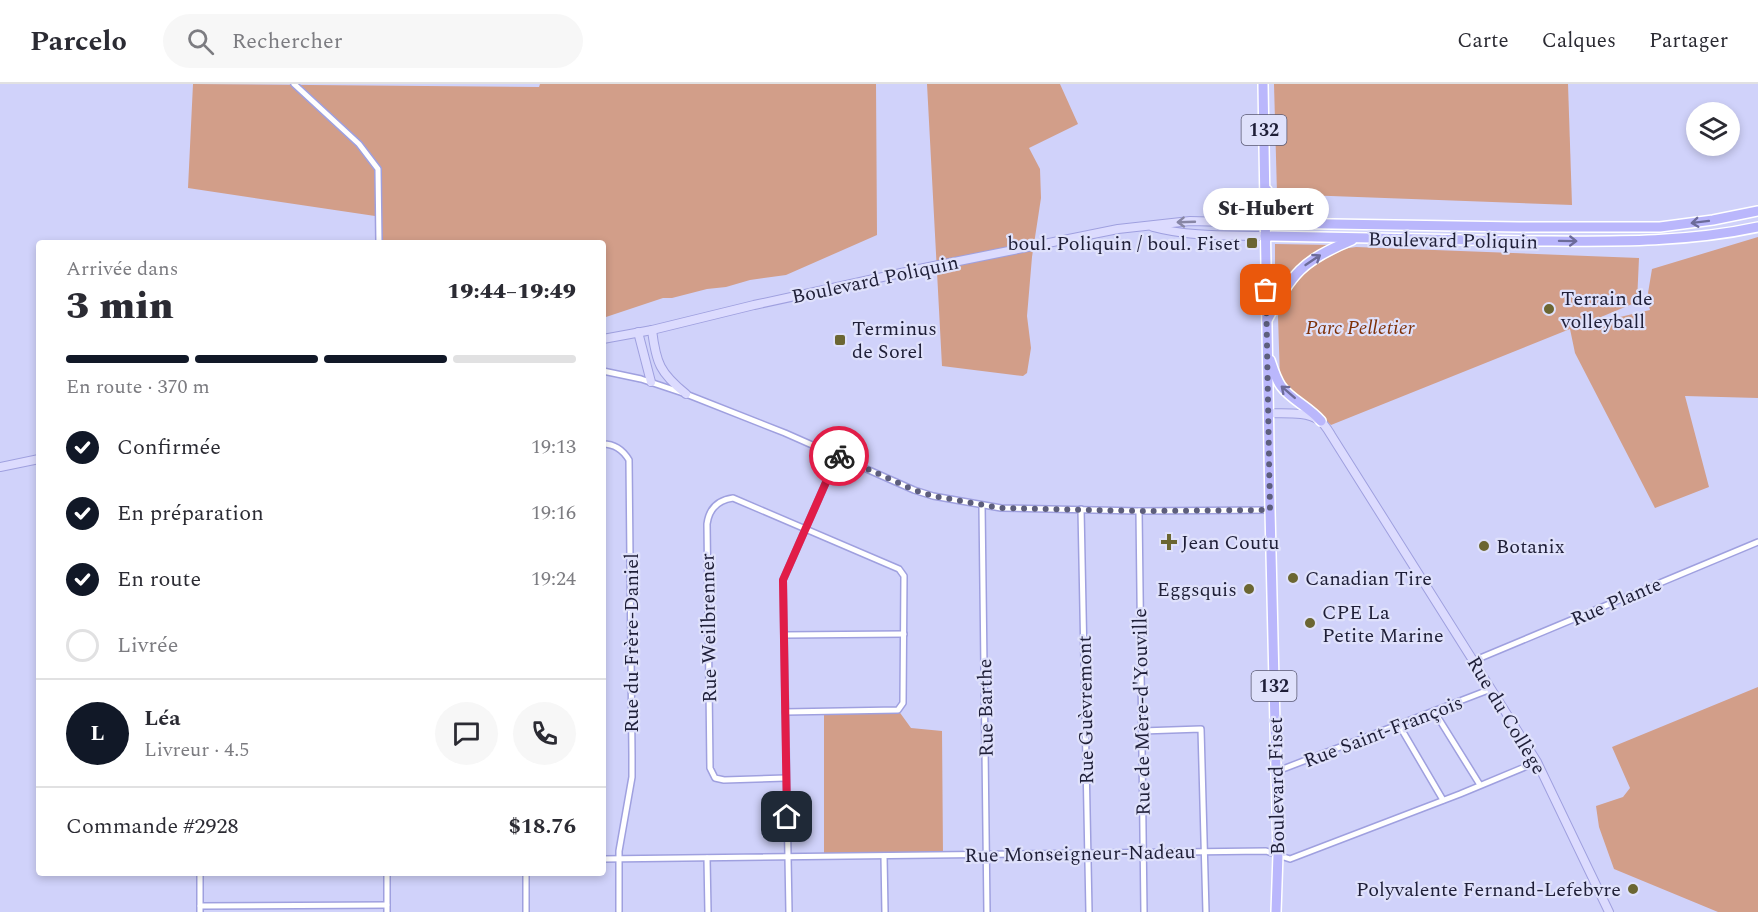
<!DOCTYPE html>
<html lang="fr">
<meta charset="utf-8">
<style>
:root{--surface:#fff;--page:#f7f7f7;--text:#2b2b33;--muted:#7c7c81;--line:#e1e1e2;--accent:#111827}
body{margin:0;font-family:Spectral,serif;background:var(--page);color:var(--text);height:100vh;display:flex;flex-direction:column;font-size:22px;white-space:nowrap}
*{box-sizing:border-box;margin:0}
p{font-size:20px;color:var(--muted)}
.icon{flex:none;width:33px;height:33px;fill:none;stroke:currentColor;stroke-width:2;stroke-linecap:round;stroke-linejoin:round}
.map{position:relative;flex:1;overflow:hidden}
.panel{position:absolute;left:36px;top:156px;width:570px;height:636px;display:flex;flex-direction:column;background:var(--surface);border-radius:6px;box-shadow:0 3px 9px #0003}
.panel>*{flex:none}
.tools{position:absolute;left:1686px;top:18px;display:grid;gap:12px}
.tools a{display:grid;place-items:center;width:54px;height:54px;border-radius:50%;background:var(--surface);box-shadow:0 3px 9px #0003;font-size:30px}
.pin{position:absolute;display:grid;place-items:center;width:51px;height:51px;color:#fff;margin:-26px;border-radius:12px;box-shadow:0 3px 9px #0006}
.courier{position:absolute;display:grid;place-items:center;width:60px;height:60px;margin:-30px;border:4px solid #e11d48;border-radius:50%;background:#fff;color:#222;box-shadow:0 2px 8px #0007}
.bubble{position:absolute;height:42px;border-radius:21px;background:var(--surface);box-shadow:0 3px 9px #0003;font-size:20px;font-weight:800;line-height:42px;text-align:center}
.summary em{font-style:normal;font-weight:800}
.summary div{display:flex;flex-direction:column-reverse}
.summary{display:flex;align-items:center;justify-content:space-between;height:102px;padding:0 30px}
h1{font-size:39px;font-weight:800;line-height:45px}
.bar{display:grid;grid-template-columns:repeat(4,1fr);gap:9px 6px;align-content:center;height:72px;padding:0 30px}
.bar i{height:8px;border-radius:4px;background:var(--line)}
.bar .current{background:var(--accent)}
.bar p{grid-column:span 4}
.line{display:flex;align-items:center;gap:15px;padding:0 30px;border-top:2px solid var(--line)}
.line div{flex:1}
.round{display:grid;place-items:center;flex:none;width:63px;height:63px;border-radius:32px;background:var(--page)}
ol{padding:0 30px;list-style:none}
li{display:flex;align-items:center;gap:18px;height:66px}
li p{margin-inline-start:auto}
li .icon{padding:6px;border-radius:50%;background:var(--accent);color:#fff;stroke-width:4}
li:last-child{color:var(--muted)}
li i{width:33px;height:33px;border:3px solid var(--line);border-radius:50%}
header{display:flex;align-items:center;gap:36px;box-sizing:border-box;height:84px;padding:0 30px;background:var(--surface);border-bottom:2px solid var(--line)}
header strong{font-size:28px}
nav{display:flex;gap:33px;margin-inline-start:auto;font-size:21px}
.search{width:420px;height:54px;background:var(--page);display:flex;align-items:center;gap:15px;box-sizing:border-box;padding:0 21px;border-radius:33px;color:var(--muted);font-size:22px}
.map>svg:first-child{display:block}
</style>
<header>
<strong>Parcelo</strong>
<div class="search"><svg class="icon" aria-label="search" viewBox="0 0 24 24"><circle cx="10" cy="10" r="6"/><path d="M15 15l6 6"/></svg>Rechercher</div>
<nav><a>Carte</a><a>Calques</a><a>Partager</a></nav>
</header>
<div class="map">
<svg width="1758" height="828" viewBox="0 0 1758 828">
<rect width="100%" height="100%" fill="#d0d2fa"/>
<g fill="#d29e89">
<polygon points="193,0 539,3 540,0 876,0 877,151 786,191 750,196 726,203 707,205 672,214 663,214 603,234 603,159 378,159 375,132 188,104"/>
<polygon points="927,0 1060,0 1078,40 1029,64 1040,85 1041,114 1032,173 1027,232 1031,264 1027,289 1023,292 942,282"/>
<polygon points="1274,0 1568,0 1572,121 1277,110"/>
<polygon points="1758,153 1758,314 1685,312 1709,403 1655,424 1575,269 1570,245 1331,341 1280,296 1278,232 1284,209 1298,189 1335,166 1356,163 1639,174 1637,218 1577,243 1650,226 1647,215 1652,185"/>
<polygon points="1275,160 1332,161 1275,217"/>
<polygon points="1758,603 1758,828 1718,828 1614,785 1599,743 1596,722 1623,713 1630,704 1612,663"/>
<polygon points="898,626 911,644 942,647 943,771 824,772 824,627"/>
</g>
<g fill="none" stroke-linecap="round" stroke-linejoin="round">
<g stroke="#9fa0df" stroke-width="8">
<g id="street">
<polyline points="294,0 359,60 378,85 379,159"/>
<polyline points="603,287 641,295 686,310 785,349 914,406 933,412 1001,424 1139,427 1270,426"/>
<path d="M 603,360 C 615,360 623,366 629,376 L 632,671 L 632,693 L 619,767 L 619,827"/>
<polyline points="982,421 987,828"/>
<polyline points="1081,425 1089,828"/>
<polyline points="1139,427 1144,828"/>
<polyline points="784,551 904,550"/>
<polyline points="1473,577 1758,458"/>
<polyline points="1434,627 1480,701"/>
<path d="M 785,628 L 898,626 L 903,619 L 904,492 L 899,485 L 733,414 C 718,416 709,425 707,440 L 710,684 L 715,694 L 724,696 L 786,694"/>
<polyline points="1399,641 1443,716"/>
<polyline points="1142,647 1201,645 1206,828"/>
<polyline points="1275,688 1491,605"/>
<polyline points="884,772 885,828"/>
<polyline points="707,774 708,828"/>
<polyline points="603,775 1266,767 1290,775 1460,710 1537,678"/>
<polyline points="200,789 200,828"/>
<polyline points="526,789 526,828"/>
<polyline points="200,822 387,821"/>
<polyline points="387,828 387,789"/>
<polyline points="789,828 783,496 838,371"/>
</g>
</g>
<g stroke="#9fa0df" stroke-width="10">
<g id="secondary">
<path d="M 1153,143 C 1190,153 1228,151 1265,152"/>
<path d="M 652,246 C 656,279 660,289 686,310"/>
<polyline points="638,248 651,298"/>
<polyline points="603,255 652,246 754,221 924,184 1118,145 1190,137 1265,139"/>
<path d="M 1269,329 C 1284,330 1305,327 1319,336 C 1324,339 1328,346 1331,351 L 1537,678 L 1609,828"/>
<polyline points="0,383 39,375"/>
</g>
</g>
<g stroke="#fff" stroke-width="12">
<g id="primary">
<polyline points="1263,0 1270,426 1278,770 1276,828"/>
<path d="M 1267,106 C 1274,120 1279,132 1296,135"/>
<polyline points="1265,139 1519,143 1660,143 1713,136 1758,127"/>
<path d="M 1265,152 C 1351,154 1436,156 1521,157 C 1600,157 1680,160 1758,143"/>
<path d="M 1267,236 C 1293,189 1301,177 1352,156"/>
<path d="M 1270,276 C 1273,285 1276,295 1281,302 C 1290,315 1309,323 1321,337"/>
</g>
</g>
<use href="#street" stroke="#fff" stroke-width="5"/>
<use href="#secondary" stroke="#dcdbfe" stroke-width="8"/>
<use href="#primary" stroke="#bab7fc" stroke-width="9"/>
</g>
<defs><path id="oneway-shaft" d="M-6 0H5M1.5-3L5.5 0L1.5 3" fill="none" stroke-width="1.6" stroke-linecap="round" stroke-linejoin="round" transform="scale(1.5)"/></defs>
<use stroke="#8786a5" href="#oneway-shaft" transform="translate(1186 138) rotate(178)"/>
<g stroke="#6c6b9a">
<use href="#oneway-shaft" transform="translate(1700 138) rotate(173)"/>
<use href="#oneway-shaft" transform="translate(1568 157) rotate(1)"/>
<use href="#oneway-shaft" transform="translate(1313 176) rotate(-34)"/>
<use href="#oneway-shaft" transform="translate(1288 308) rotate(-139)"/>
</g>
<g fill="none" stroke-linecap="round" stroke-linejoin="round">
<polyline stroke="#5d5e7c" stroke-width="6" stroke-dasharray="0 10.8" points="839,372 914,406 933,412 1001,424 1139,427 1270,426 1266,206"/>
<polyline stroke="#e11d48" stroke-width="8" points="787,733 783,496 838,371 839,372"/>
</g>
<g fill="#6b6632" stroke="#dfe1fb" stroke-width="2">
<rect x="1246" y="153" width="12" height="12" rx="3"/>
<circle cx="1549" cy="225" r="6"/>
<rect x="834" y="250" width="12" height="12" rx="3"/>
<path d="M1166 449h6v6h6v6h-6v6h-6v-6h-6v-6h6z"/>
<circle cx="1484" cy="462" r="6"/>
<circle cx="1293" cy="494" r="6"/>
<circle cx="1249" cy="505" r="6"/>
<circle cx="1310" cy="539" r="6"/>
<circle cx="1633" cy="805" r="6"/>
</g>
<g text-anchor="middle" stroke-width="4.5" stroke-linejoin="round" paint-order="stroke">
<g fill="#dfe1fb" stroke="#595972" stroke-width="1.5">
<rect x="1241.5" y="31" width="45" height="30" rx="4.5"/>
<rect x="1251.5" y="587" width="45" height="30" rx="4.5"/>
</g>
<g font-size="18" font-weight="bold" fill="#1f1f38">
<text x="1264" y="52">132</text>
<text x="1274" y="608">132</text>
</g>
<g font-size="20" fill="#1f1f38" stroke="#dfe1fb">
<text transform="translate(1453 156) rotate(1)" y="7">Boulevard Poliquin</text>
<text transform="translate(875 195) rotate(-12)" y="7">Boulevard Poliquin</text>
<text transform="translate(1616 517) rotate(-23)" y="7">Rue Plante</text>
<text transform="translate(708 544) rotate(-91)" y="7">Rue Weilbrenner</text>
<text transform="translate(631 559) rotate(-90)" y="7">Rue du Frère-Daniel</text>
<text transform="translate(985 624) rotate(-91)" y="7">Rue Barthe</text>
<text transform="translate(1085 626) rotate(-91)" y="7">Rue Guèvremont</text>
<text transform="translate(1141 628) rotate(-91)" y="7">Rue de Mère-d'Youville</text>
<text transform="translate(1507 631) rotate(59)" y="7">Rue du Collège</text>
<text transform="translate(1383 647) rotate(-21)" y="7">Rue Saint-François</text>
<text transform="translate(1276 702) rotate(-91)" y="7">Boulevard Fiset</text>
<text transform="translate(1080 769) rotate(-1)" y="7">Rue Monseigneur-Nadeau</text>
</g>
<g font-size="20" fill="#1f1f38" stroke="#dfe1fb" text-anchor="start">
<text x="1240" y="166" text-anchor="end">boul. Poliquin / boul. Fiset</text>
<text x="1561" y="221">Terrain de<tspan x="1561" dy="23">volleyball</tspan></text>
<text x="852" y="251">Terminus<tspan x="852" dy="23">de Sorel</tspan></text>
<text x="1181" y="465">Jean Coutu</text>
<text x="1496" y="469">Botanix</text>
<text x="1305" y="501">Canadian Tire</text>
<text x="1237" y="512" text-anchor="end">Eggsquis</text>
<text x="1322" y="535">CPE La<tspan x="1322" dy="23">Petite Marine</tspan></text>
<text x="1621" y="812" text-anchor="end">Polyvalente Fernand-Lefebvre</text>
</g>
<g font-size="20" font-style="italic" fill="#7e3007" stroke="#dfe1fb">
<text x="1360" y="250">Parc Pelletier</text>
</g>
</g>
</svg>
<div class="tools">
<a><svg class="icon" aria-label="layers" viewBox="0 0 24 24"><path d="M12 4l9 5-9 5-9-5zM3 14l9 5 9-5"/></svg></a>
</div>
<div class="pin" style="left:1266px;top:206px;background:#ea580c"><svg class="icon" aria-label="bag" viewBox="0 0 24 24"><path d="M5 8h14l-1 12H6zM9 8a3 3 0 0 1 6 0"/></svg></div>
<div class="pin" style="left:787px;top:733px;background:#1f2937"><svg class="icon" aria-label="home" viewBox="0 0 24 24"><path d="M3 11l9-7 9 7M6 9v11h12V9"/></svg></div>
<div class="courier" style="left:839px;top:372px"><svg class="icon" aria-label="bike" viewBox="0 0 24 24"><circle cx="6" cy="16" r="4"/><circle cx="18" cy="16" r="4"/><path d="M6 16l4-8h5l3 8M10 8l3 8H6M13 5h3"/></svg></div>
<div class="bubble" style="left:1203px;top:104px;width:126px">St-Hubert</div>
<section class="panel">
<div class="summary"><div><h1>3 min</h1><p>Arrivée dans</p></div><em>19:44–19:49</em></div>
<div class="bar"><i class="current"></i><i class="current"></i><i class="current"></i><i></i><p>En route · 370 m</p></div>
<ol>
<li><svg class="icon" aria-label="check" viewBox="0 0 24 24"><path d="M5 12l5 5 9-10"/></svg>Confirmée<p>19:13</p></li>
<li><svg class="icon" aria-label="check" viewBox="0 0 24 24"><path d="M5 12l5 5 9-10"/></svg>En préparation<p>19:16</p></li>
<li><svg class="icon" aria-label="check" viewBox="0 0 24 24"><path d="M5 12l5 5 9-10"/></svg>En route<p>19:24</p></li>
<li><i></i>Livrée</li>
</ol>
<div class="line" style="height:108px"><b class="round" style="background:var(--accent);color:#fff">L</b><div><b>Léa</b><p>Livreur · 4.5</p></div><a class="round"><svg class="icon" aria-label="chat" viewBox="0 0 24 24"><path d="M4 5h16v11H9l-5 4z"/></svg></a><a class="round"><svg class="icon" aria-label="phone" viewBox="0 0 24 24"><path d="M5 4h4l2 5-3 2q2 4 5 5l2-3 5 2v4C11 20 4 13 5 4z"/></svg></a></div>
<div class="line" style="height:78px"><div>Commande #2928</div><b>$18.76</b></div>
</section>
</div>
